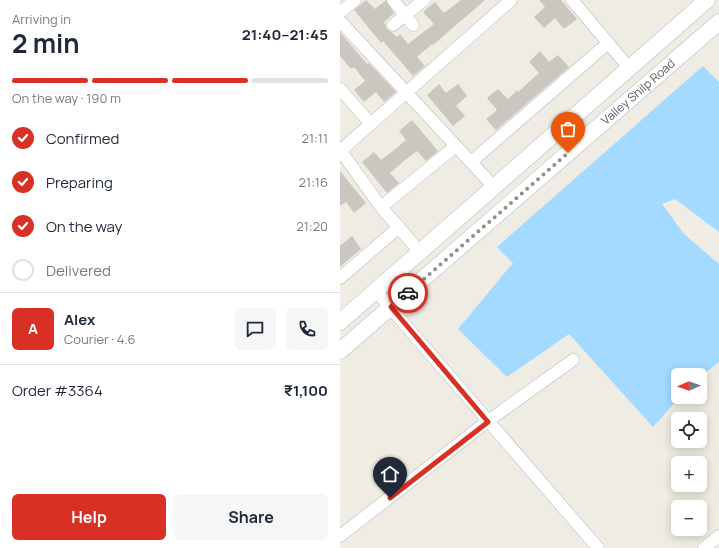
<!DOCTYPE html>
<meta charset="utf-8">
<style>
:root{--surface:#fff;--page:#f6f6f7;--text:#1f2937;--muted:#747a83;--line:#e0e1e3;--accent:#d93025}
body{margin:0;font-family:Manrope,sans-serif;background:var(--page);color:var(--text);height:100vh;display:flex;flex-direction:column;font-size:15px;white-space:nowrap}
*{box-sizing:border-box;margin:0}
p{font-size:13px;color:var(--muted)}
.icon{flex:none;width:22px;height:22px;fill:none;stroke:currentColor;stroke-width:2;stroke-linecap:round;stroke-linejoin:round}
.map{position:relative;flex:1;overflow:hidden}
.sheet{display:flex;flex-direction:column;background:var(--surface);width:340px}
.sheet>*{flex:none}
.needle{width:26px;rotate:268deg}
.buttons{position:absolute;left:331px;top:368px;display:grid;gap:8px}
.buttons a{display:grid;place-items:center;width:36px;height:36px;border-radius:6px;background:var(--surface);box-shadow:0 2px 10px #0003;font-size:20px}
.pin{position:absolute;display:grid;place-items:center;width:34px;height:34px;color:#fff;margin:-41px -17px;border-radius:50% 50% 50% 0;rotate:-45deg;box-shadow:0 0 4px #0007}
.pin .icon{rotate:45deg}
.courier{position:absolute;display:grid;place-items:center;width:40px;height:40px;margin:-20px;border:3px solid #d93025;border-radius:50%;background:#fff;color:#222;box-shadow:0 1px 5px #0007}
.summary em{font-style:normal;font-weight:700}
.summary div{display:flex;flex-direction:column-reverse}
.summary{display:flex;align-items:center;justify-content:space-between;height:68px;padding:0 12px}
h1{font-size:26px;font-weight:700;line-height:30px}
.bar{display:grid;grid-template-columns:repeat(4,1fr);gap:6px 4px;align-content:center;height:48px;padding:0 12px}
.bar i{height:5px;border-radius:3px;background:var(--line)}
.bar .current{background:var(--accent)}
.bar p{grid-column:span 4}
.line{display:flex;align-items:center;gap:10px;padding:0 12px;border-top:1px solid var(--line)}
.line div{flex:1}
.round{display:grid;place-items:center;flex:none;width:42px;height:42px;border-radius:6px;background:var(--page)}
ol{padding:0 12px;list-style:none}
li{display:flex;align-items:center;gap:12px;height:44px}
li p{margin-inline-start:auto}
li .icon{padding:4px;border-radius:50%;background:var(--accent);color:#fff;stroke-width:4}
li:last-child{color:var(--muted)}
li i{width:22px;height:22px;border:2px solid var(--line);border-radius:50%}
.button{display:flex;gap:8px;margin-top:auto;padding:8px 12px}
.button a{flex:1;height:46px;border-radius:6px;background:var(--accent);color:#fff;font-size:16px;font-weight:700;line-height:46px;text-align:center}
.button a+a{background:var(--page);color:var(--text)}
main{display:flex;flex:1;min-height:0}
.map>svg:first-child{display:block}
</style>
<main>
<section class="sheet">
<div class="summary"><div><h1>2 min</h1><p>Arriving in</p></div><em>21:40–21:45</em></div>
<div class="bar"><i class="current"></i><i class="current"></i><i class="current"></i><i></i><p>On the way · 190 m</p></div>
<ol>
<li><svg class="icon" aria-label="check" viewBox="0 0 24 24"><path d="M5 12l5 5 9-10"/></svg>Confirmed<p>21:11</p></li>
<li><svg class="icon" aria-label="check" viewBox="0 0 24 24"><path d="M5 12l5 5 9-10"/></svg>Preparing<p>21:16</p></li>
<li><svg class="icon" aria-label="check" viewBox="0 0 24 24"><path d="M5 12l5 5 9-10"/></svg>On the way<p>21:20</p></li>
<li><i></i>Delivered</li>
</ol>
<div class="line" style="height:72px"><b class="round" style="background:var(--accent);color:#fff">A</b><div><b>Alex</b><p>Courier · 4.6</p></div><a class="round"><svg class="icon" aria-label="chat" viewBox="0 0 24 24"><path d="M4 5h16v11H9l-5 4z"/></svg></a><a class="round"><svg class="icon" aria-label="phone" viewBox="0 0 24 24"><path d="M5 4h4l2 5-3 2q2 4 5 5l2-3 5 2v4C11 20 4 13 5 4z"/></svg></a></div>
<div class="line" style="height:52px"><div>Order #3364</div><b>₹1,100</b></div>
<div class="button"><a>Help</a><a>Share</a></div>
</section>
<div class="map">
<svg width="379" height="548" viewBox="0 0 379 548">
<rect width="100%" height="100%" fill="#efece3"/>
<polygon fill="#a4daff" points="363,66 379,82 379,232 335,199 322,204 344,234 379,264 379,362 360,377 360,375 338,375 338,397 340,397 313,427 229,334 167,377 118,329 173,263 157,247"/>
<g fill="#cbc7c0">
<polygon points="26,0 35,9 46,0 54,13 44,22 47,29 57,37 60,34 68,44 94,24 83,12 95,2 104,13 121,0 145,0 93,45 92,44 77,57 85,66 73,76 43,41 41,43 14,10"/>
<polygon points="199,0 221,0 237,19 224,29 215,18 204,28 194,17 205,7"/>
<polygon points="0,32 27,64 29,63 56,92 44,102 36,92 24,102 14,90 25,81 14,67 11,69 0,56"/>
<polygon points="200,51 209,62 218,55 229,67 156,130 146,119 157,110 147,98 158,89 168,99 177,90 178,92 199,73 189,62"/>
<polygon points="99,84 106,93 118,84 127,96 116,106 125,116 113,126 87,95"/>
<polygon points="72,120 98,151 86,161 77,151 65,160 50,173 59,183 47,193 22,162 34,152 41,160 53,151 66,140 59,131"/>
<polygon points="0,171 26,203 14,213 6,202 0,206"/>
<polygon points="12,236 21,249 0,267 0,246"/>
</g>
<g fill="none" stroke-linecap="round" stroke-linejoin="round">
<g stroke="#b6babf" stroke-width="13">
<g id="street">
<polyline points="53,0 65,15 84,0"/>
<polyline points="232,0 290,69"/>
<polyline points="0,12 15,0"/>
<polyline points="0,21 154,187"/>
<polyline points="53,25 65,15 73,25"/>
<polyline points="0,89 30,123"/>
<polyline points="0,150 41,207 80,252"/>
<polyline points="0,151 171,0"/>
<polyline points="131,162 268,43"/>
<polyline points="41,207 116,146"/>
<polyline points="0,278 59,227"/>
<polyline points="36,291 258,548"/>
<polyline points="0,536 148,421 233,360"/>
<polyline points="364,548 379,536"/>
</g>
</g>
<g stroke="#b7bbc1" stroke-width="17">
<g id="secondary">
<polyline points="0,322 367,0"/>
<path id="s1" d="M 0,351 L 379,22"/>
</g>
</g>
<use href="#street" stroke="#fff" stroke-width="12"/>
<use href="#secondary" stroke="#fff" stroke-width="16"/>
</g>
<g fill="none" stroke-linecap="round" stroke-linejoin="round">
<polyline stroke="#8f9191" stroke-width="4" stroke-dasharray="0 7.2" points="68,293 228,153"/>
<polyline stroke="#d93025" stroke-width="5" points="50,498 148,422 51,307 68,293"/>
</g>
<g text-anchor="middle" stroke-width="3.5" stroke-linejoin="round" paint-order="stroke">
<g font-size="12" fill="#5b6065" stroke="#fff">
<text dy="4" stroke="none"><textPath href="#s1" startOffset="395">Valley Shilp Road</textPath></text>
</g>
</g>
</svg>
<div class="buttons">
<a><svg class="needle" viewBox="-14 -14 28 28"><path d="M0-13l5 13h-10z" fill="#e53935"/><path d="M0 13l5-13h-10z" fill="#747a83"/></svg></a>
<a><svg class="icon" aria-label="locate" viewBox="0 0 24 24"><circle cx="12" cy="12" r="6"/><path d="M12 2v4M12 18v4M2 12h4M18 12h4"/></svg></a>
<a>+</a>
<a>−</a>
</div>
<div class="pin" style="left:228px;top:153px;background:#ea580c"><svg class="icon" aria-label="bag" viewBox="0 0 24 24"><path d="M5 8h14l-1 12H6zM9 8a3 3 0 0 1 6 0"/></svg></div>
<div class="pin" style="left:50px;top:498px;background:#1f2937"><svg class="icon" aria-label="home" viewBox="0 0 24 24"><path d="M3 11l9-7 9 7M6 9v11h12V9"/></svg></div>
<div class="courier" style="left:68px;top:293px"><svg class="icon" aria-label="car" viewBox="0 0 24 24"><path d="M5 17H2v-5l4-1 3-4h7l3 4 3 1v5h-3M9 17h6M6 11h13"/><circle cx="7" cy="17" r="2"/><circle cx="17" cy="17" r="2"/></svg></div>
</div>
</main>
